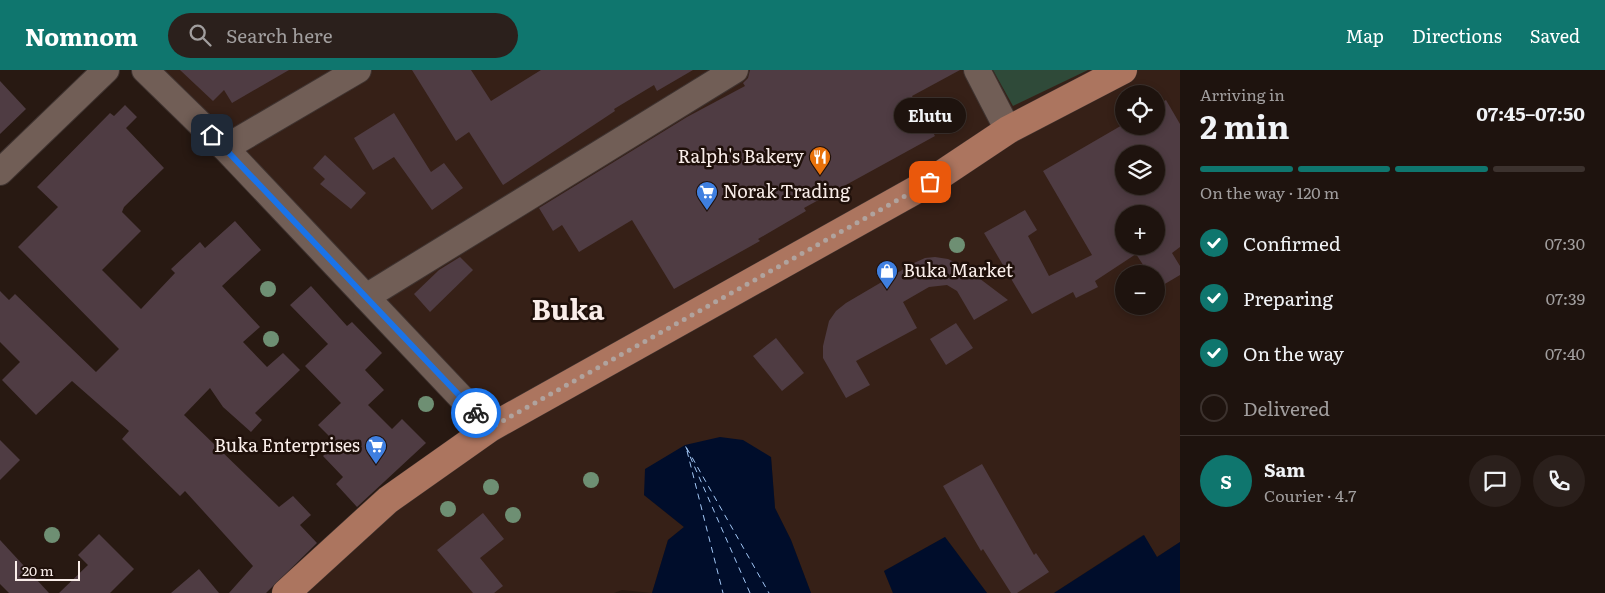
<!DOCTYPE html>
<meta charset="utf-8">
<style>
:root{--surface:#1e130e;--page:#2b201c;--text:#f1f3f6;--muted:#a19e9e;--line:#3c322e;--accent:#0f766e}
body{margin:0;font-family:Literata,serif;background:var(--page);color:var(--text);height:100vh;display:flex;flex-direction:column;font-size:19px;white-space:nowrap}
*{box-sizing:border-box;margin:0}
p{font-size:16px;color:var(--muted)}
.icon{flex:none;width:28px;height:28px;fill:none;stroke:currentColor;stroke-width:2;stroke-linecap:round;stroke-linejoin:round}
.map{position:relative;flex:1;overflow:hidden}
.details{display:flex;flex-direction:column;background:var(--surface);width:425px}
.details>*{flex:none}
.controls{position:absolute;left:1115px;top:15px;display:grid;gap:10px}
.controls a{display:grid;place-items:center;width:50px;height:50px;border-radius:50%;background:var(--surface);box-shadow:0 2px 8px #0003,0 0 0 1px var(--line);font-size:25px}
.scale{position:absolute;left:15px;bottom:12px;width:65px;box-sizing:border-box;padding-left:5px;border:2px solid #f9ede9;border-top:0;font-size:14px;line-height:18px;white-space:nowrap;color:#f9ede9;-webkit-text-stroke:4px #1f100a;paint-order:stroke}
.pin{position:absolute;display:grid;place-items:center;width:42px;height:42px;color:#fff;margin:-21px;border-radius:10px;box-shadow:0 2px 8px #0006}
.courier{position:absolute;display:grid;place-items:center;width:50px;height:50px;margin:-25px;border:4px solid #1a73e8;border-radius:50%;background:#fff;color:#222;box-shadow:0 1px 6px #0007}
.bubble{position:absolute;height:35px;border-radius:18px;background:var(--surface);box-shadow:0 2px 8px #0003,0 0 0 1px var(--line);font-size:16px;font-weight:700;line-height:35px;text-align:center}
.summary em{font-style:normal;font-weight:700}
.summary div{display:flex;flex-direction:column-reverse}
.summary{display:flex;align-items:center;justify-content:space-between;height:85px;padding:0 20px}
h1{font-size:32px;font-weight:700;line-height:38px}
.bar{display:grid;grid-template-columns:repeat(4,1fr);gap:8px 5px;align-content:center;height:60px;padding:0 20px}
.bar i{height:6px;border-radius:4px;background:var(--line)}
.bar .selected{background:var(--accent)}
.bar p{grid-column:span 4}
.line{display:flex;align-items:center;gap:12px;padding:0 20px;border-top:1px solid var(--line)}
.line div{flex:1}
.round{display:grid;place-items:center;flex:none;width:52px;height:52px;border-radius:26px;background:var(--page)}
ol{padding:0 20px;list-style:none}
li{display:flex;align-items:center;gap:15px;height:55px}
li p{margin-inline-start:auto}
li .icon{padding:5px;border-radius:50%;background:var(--accent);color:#fff;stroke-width:4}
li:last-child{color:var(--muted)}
li i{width:28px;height:28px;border:2px solid var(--line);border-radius:50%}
header{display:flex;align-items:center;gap:30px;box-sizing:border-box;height:70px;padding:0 25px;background:var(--accent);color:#fff}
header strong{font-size:24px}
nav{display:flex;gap:28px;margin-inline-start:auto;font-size:18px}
.search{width:350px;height:45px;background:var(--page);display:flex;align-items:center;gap:12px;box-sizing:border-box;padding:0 18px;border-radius:28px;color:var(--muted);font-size:19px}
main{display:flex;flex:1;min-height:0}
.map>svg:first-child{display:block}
</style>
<header>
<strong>Nomnom</strong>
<div class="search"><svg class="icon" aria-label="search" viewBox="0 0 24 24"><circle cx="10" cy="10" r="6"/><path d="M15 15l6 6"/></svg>Search here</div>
<nav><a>Map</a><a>Directions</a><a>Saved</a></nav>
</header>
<main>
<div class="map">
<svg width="1180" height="523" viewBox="0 0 1180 523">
<rect width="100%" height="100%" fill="#281912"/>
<path fill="#362017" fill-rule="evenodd" d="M 145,0 L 1180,0 L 1180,472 L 1157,487 L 1143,465 L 1054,523 L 987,523 L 945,467 L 884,501 L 893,523 L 811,523 L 791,470 L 775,438 L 771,387 L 644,425 L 684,457 L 668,470 L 652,523 L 622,520 L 614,523 L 286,523 L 490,358 ZM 1124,24 L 1156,24 L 1156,56 L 1124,56 ZM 1124,84 L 1156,84 L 1156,116 L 1124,116 ZM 1124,144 L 1156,144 L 1156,176 L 1124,176 ZM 1124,204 L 1156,204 L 1156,236 L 1124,236 Z"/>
<polygon fill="#2f4a39" points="993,0 1088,0 1013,36"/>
<g fill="#000d2b">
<polygon points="720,367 743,370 771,387 775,438 791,470 811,523 652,523 668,470 684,457 644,425 645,399 685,375"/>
<polygon points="1144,465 1157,487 1180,472 1180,523 1054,523"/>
<polygon points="945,467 987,523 893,523 884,501"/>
</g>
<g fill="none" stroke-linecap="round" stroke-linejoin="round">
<g stroke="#a2c7f6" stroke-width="1" stroke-dasharray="6 5" stroke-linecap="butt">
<polyline points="687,381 723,523"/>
<polyline points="750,523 685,375 769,523"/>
</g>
</g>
<g fill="#4f3c43" fill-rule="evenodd">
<polygon points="180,0 289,0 232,33 224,20 213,31"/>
<polygon points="412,0 471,0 491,31 541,0 693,0 657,21 654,15 614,39 615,41 503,115 469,62 456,71"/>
<polygon points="750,0 960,0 912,26 935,66 804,138 806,141 758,169 760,171 674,219 632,150 579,182 562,155 553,161 539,138 687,47 745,16 743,13 748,8"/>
<polygon points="0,11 26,39 0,64"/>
<path d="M 1166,30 L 1180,54 L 1180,177 L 1172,183 L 1180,196 L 1180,205 L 1158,218 L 1156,204 L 1149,204 L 1136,184 L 1095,211 L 1098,217 L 1076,228 L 1073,222 L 1032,244 L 984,163 L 1025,140 L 1037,160 L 1028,166 L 1049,206 L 1092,185 L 1043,101 L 1124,54 L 1124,56 L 1156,56 L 1156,35 ZM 1124,84 L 1156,84 L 1156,116 L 1124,116 ZM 1124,144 L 1156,144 L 1156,176 L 1124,176 Z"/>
<polygon points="125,35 137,47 126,58 164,98 124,137 122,142 141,161 102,200 141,239 175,203 171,199 200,172 205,178 235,151 261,180 222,216 260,257 243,272 267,297 283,283 300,300 255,343 262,350 251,362 223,337 210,318 184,345 279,437 293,426 311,445 300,455 317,473 266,523 229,523 253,496 185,421 180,426 122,369 129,361 72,311 36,345 2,310 20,292 0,272 0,221 9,230 15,224 96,302 119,279 18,177 58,137 37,117 110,43 114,46"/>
<polygon points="394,43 431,102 444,93 463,118 432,140 394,87 373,100 354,68"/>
<polygon points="325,85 366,123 351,139 320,114 325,109 313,98"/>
<polygon points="460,187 473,200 430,242 414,224 439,200"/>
<polygon points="935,187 948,189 963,196 1008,230 974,250 957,221 947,215 929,217 903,232 917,258 856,291 870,315 846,328 823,288 823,276 829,251 836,241 846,233 914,193 925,188"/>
<polygon points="311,216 347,256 352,252 382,283 365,300 384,320 368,335 392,359 402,349 426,373 357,437 336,414 343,407 323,386 336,373 318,355 341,333 305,296 328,274 290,235"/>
<polygon points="956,253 973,278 946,295 930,269"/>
<polygon points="776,268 804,303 782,321 753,286"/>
<polygon points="0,370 20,390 0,410"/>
<polygon points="982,394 1034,485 1036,483 1049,502 1017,523 1011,523 983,479 981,481 943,416"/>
<polygon points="483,443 504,469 480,488 503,516 494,523 473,523 437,480"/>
<polygon points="99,464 134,499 110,523 59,523 88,495 78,485"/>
<polygon points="0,470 49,523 9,523 0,514"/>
<polygon points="199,499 219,523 171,523"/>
</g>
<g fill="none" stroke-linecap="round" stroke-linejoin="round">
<g stroke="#3f3330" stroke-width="28">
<g id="minor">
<polyline points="145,0 225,78 490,358"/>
<polyline points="977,0 1008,60"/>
<polyline points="225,78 358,0"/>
<polyline points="0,102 106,0"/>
<polyline points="366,227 735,0"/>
</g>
</g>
<g stroke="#3f3330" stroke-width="29">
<polyline id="major" points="286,523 388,430 490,358 930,112 1008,60 1123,0"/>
</g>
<use href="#minor" stroke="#715e56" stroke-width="26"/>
<use href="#major" stroke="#ac755f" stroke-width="28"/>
</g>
<g fill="#6e8f73">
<circle cx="957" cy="175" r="8"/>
<circle cx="268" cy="219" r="8"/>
<circle cx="271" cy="269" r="8"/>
<circle cx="426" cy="334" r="8"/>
<circle cx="591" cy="410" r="8"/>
<circle cx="491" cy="417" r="8"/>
<circle cx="448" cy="439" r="8"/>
<circle cx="513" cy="445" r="8"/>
<circle cx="52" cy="465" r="8"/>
</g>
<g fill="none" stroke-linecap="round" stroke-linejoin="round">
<polyline stroke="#b0a39e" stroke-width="5" stroke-dasharray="0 9" points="476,343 490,358 930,112"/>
<polyline stroke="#1a73e8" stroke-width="6" points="212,65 476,343"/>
</g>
<defs>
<g id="restaurant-pin" transform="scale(1.125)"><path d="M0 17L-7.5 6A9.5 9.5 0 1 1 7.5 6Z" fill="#e8710a" stroke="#1f100a"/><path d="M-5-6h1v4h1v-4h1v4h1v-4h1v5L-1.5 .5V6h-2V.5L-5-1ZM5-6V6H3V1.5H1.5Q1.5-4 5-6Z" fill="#fff"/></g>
<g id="supermarket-pin" transform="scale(1.125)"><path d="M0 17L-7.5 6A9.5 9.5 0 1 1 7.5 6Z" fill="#3f7fe0" stroke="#1f100a"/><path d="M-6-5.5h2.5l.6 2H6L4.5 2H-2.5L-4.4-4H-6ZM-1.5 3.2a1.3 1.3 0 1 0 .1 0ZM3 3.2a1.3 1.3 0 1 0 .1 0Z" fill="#fff"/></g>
<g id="shop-pin" transform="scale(1.125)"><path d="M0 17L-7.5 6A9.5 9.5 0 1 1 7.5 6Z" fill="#3f7fe0" stroke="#1f100a"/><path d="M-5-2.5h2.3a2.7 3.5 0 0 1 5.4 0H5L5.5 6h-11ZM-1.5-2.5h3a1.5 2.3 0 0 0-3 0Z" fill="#fff"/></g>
</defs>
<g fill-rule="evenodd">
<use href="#restaurant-pin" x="820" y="87"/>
<use href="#supermarket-pin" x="707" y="122"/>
<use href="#shop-pin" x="887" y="201"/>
<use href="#supermarket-pin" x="376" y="376"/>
</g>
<g text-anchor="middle" stroke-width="5" stroke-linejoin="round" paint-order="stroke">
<g font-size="18" fill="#f9ede9" stroke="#1f100a" text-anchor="end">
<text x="804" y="93">Ralph's Bakery</text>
<text x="723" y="128" text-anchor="start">Norak Trading</text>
<text x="903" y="207" text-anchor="start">Buka Market</text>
<text x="360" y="382">Buka Enterprises</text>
</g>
<g font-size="28" font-weight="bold" fill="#f9ede9" stroke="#1f100a">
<text x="568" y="250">Buka</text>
</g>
</g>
</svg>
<div class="controls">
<a><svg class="icon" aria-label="locate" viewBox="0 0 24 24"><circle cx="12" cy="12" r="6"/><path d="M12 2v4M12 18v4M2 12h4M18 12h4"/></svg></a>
<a><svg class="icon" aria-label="layers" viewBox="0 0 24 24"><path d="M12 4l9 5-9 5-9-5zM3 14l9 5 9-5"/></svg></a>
<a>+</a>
<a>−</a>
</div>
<div class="scale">20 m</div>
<div class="pin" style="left:930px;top:112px;background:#ea580c"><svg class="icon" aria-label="bag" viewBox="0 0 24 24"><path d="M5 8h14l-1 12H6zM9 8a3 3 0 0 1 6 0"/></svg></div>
<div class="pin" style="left:212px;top:65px;background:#1f2937"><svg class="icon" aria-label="home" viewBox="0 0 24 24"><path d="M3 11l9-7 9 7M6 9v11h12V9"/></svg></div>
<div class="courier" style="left:476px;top:343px"><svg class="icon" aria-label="bike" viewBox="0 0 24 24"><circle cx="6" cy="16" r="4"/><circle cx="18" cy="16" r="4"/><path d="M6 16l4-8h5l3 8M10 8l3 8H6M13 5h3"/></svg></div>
<div class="bubble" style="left:894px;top:28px;width:72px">Elutu</div>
</div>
<section class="details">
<div class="summary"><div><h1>2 min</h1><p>Arriving in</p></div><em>07:45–07:50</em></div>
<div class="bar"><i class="selected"></i><i class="selected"></i><i class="selected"></i><i></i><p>On the way · 120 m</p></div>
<ol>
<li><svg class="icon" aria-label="check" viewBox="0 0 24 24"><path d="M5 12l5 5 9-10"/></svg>Confirmed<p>07:30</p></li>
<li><svg class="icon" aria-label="check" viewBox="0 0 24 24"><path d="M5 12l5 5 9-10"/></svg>Preparing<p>07:39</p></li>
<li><svg class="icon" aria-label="check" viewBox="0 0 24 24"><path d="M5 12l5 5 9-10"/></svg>On the way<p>07:40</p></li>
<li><i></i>Delivered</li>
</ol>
<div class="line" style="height:90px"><b class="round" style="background:var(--accent);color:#fff">S</b><div><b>Sam</b><p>Courier · 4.7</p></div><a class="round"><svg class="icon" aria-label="chat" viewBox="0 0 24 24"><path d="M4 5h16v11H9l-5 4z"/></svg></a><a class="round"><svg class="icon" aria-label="phone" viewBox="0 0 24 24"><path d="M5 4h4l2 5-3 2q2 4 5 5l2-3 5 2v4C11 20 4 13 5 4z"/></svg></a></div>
</section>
</main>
